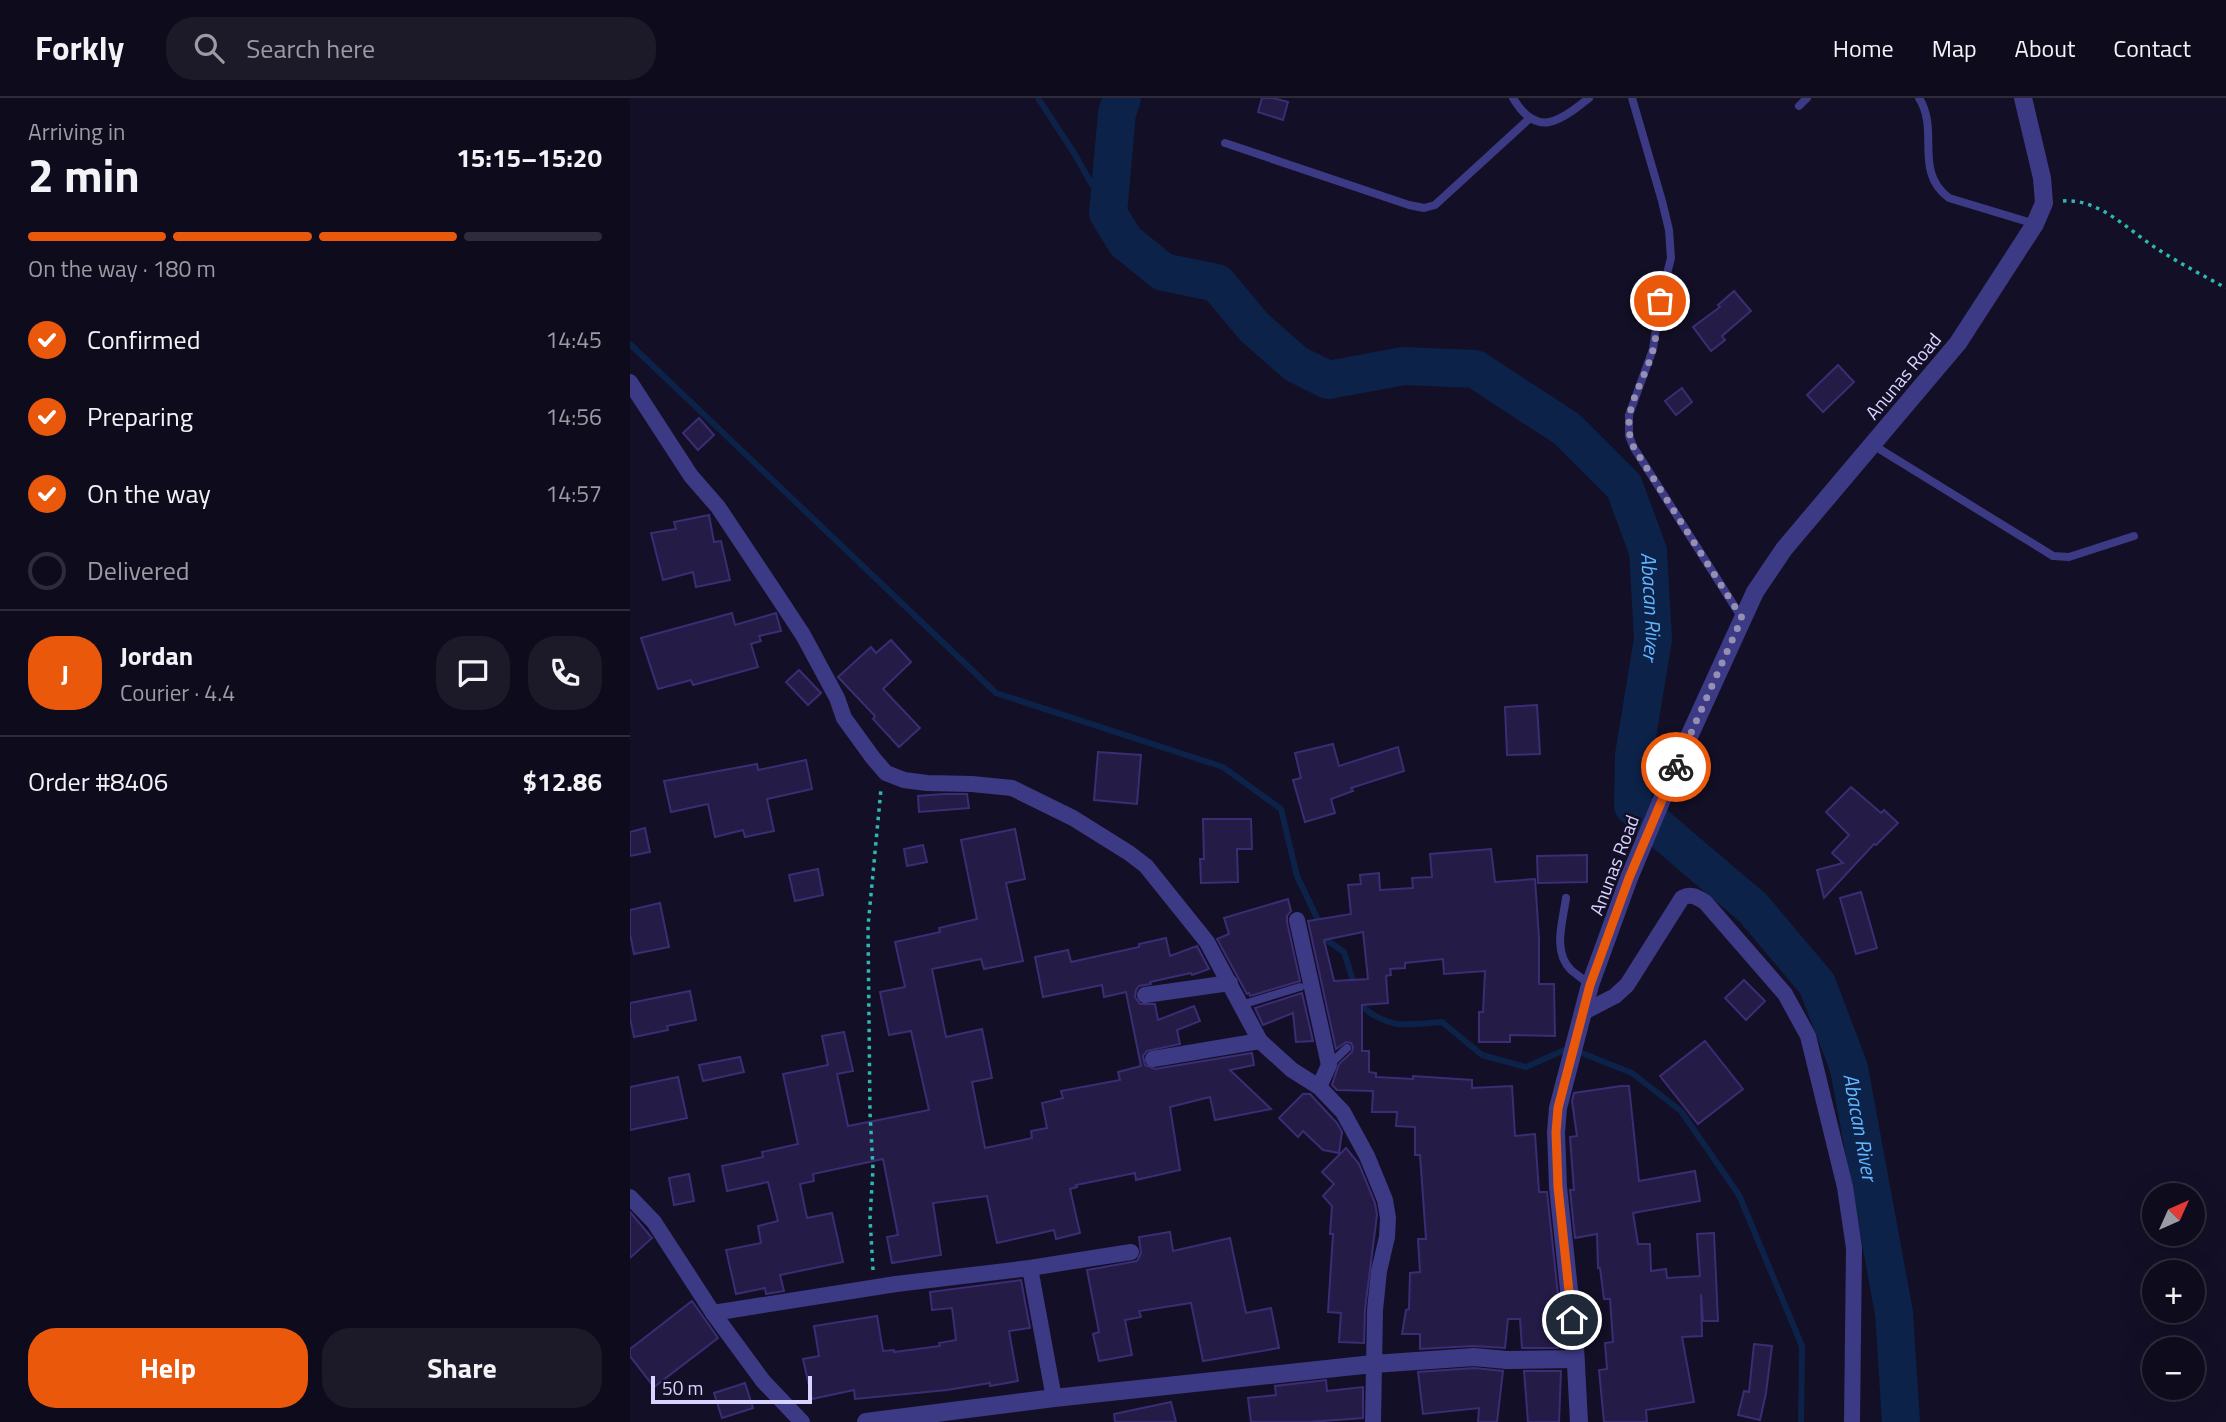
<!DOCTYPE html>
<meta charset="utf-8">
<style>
:root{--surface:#0e0b1c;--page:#1c1929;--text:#f1f3f6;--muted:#9b9ba3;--line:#2e2b3b;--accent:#ea580c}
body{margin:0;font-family:"Titillium Web",sans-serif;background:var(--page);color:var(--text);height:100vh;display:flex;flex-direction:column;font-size:26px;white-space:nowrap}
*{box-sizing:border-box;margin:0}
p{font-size:23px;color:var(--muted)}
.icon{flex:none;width:38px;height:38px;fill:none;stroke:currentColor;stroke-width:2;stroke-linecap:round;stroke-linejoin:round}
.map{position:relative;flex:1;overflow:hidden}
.side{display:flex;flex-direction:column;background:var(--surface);width:630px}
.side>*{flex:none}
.needle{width:46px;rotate:45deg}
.fabs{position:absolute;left:1512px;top:1085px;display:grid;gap:14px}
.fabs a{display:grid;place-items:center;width:63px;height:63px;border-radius:50%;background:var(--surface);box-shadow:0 7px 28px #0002,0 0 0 2px var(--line);font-size:35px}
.scale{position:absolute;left:21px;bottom:18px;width:161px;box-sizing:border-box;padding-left:7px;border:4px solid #d9d4ff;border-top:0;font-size:19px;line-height:24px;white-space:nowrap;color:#d9d4ff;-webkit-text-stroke:5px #130f26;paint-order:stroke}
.pin{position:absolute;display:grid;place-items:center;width:60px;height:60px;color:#fff;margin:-30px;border:4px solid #fff;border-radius:50%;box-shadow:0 2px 7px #0007}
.courier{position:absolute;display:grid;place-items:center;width:70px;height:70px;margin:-35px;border:5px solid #ea580c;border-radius:50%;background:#fff;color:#222;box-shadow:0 2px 9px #0007}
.headline em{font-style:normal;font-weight:700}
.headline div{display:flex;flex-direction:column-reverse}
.headline{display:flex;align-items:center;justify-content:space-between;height:119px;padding:0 28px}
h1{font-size:46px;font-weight:700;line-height:52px}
.bar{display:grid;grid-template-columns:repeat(4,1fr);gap:10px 7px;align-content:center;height:84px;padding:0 28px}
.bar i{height:9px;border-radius:5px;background:var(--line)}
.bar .on{background:var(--accent)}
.bar p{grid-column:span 4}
.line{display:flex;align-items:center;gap:18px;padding:0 28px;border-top:2px solid var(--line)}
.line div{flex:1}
.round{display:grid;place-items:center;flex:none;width:74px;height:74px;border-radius:28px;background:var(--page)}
ol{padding:0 28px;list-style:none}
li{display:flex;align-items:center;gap:21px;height:77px}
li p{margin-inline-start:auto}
li .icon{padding:7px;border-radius:50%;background:var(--accent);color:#fff;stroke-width:4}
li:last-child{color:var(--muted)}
li i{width:38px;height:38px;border:4px solid var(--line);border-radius:50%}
.button{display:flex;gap:14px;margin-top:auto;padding:14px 28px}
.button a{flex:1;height:80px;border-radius:28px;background:var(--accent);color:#fff;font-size:28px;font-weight:700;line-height:80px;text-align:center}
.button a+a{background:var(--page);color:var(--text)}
header{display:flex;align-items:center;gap:42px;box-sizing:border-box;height:98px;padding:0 35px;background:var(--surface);border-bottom:2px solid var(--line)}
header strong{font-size:33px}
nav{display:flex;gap:38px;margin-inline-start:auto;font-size:24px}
.search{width:490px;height:63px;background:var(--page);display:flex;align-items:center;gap:18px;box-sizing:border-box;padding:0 24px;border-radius:28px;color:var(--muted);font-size:26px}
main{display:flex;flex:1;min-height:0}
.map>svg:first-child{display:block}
</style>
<header>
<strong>Forkly</strong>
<div class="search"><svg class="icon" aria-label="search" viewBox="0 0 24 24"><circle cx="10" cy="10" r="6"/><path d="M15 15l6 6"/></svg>Search here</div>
<nav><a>Home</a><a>Map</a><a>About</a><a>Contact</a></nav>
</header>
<main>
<section class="side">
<div class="headline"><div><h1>2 min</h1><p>Arriving in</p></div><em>15:15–15:20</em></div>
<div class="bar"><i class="on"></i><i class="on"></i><i class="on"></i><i></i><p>On the way · 180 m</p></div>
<ol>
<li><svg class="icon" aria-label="check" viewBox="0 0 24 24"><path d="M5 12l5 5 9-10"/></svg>Confirmed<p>14:45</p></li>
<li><svg class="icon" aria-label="check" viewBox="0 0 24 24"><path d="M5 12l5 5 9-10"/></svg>Preparing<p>14:56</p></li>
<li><svg class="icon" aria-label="check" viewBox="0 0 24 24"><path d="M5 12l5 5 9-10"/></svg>On the way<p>14:57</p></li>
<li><i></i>Delivered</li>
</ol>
<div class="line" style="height:126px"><b class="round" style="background:var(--accent);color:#fff">J</b><div><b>Jordan</b><p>Courier · 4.4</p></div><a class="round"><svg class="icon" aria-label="chat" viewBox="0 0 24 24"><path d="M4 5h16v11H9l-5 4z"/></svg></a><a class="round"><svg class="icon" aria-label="phone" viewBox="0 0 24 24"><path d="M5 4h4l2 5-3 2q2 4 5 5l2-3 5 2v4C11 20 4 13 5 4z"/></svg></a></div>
<div class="line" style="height:91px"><div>Order #8406</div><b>$12.86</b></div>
<div class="button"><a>Help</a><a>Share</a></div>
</section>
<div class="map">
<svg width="1596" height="1324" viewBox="0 0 1596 1324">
<rect width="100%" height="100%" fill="#130f26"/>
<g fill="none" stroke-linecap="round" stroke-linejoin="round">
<g stroke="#0c2248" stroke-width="6">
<polyline points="408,0 444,55 478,115"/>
<polyline points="0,246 366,595 593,669 651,711 667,778 698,843 714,854 725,889"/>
<path d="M 729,902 C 733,914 755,924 767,926 C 781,927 798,925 812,924 L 852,957 L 896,969 L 939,950 L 1002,975 L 1051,1013 L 1109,1097 L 1172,1248 L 1171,1324"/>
</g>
<path stroke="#0c2248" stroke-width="38" id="s1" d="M 492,0 L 487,15 L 478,115 L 495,143 L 533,174 L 587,185 L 624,229 L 666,266 L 698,282 L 774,268 L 845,271 L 937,331 L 994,388 L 1018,453 L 1023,541 L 1004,657 L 1003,708 L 1123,810 L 1187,886 L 1219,970 L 1264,1215 L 1271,1324"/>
</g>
<g fill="#241b47" stroke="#3b2d73" stroke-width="2" fill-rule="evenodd">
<polygon points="632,0 643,0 658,4 653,22 628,14"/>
<polygon points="1104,193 1121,213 1092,238 1095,242 1081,253 1063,229 1090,209 1088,207"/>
<polygon points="1208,267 1224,284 1193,314 1177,297"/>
<polygon points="1052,290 1062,304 1046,317 1035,303"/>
<polygon points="69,320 84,337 68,352 53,335"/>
<polygon points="79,417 84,444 91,443 100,482 66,489 63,474 33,482 21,435 46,431 44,424"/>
<polygon points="102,515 105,527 146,515 151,533 129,538 131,543 121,546 128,569 63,587 61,582 28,591 11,540"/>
<polygon points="261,542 281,564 253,591 290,630 269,649 243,621 245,618 208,579 241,549 246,555"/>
<polygon points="169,572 191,595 178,607 156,584"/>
<polygon points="907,607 910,656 877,657 875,609"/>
<polygon points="703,646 709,668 768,649 774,673 721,690 723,693 701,701 705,715 675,724 663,682 671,680 665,655"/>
<polygon points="468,654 511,657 507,706 464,702"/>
<polygon points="176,662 182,691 137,701 144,733 115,739 113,732 85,739 78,706 41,714 34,683 127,666 128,672"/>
<polygon points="1221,689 1251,715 1254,712 1268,725 1246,747 1244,746 1194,800 1187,772 1213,765 1202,755 1219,737 1196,714"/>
<polygon points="314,696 337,696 339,710 289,714 288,698"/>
<polygon points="573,721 621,721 622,751 607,751 608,784 571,785 570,761 574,761"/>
<polygon points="15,730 20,754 0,758 0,734"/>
<polygon points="385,731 395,781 376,785 393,863 354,871 351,861 302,871 316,939 352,931 362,980 342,984 355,1050 402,1040 401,1033 417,1030 412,1005 433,1000 431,993 490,982 488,974 511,968 496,894 474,899 472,887 413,899 405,859 438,852 441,864 509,849 509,846 536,840 540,858 567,848 579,871 562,877 561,875 520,884 521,886 509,888 506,892 505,899 510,906 525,906 528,922 564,908 570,923 547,932 550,946 517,953 513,958 515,967 525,971 622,955 624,967 600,972 641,1011 585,1022 580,999 540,1009 550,1072 506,1082 505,1075 446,1087 447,1089 440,1091 450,1135 426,1141 424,1132 367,1145 357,1098 303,1105 311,1157 262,1165 257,1139 268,1137 253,1061 183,1076 184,1083 170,1086 177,1120 202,1115 213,1164 150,1177 154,1193 136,1196 135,1190 106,1196 96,1152 131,1145 128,1128 148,1123 138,1084 97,1093 92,1068 133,1059 132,1054 168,1046 153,976 198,967 192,938 214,934 223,973 207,976 218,1028 299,1012 281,933 259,937 250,894 275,889 265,844 310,834 309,830 347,821 331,742"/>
<polygon points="293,747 297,764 277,768 274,751"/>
<path d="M 861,751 L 865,784 L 905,781 L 909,840 L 909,886 L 924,886 L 925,938 L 880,937 L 880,944 L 849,944 L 849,914 L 853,914 L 855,873 L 814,876 L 813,861 L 775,865 L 775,870 L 760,871 L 761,877 L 756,878 L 758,905 L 732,907 L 732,953 L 739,953 L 739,974 L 746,975 L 746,979 L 783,981 L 783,978 L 842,982 L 842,990 L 882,988 L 885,1038 L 905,1036 L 909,1094 L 917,1094 L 932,1234 L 926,1235 L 928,1250 L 892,1250 L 890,1221 L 878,1221 L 875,1250 L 843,1248 L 790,1251 L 790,1236 L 772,1236 L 776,1212 L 779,1211 L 780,1175 L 790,1174 L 788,1141 L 796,1141 L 790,1057 L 785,1057 L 785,1029 L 766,1028 L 767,1014 L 742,1014 L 743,993 L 707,992 L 702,987 L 709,966 L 722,954 L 723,949 L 721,945 L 716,944 L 706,951 L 678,823 L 721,816 L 718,787 L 731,786 L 730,777 L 749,775 L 750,792 L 783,790 L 782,780 L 802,779 L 800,756 ZM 733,834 L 738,881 L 704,883 L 694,842 Z"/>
<polygon points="957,757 957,784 908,785 907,758"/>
<polygon points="188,771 193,797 165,803 159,777"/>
<polygon points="1231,794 1247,850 1226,856 1210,800"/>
<polygon points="658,801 661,813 657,818 657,824 670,883 620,898 619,895 617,896 587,841 599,836 594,820"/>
<polygon points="30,805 39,849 4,856 0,836 0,812"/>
<polygon points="1114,882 1135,903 1116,922 1095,900"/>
<polygon points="60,893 66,922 37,928 38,932 4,939 0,920 0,905"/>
<polygon points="672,895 683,943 666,944 663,915 633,927 625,910"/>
<polygon points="1075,943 1113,991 1068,1026 1030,978"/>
<polygon points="110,959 114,974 73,983 69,967"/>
<polygon points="48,979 57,1020 0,1032 0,989"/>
<polygon points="991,988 999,988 1009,1083 1065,1073 1070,1103 1003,1115 1008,1146 1020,1146 1021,1173 1036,1171 1037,1180 1070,1178 1067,1136 1084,1135 1088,1223 1073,1223 1071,1196 1072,1238 1052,1239 1064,1304 1016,1312 1017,1324 974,1324 969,1272 977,1271 975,1245 983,1244 980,1201 974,1201 970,1170 968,1170 967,1136 945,1140 940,1092 944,1092 940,1039 947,1038 942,1003 944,995"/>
<polygon points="673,996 680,996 707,1025 712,1034 709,1055 693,1052 673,1033 668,1039 649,1020"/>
<polygon points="716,1050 729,1066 745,1105 747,1117 735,1211 734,1245 709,1244 711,1215 698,1214 703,1136 700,1136 702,1108 693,1098 704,1086 692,1074"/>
<polygon points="59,1076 64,1103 44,1107 39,1080"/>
<polygon points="0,1114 22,1140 0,1160"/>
<polygon points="540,1134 543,1153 600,1140 616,1215 641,1210 649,1250 573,1263 561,1205 509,1213 511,1219 495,1222 502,1257 469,1263 463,1236 469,1234 457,1172 507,1163 511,1155 509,1139"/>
<polygon points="391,1182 400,1230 379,1233 388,1283 360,1288 360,1285 317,1292 225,1301 224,1292 182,1301 173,1261 189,1258 184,1228 247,1218 253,1253 264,1252 264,1254 310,1248 309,1245 326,1242 322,1210 302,1212 300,1194"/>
<polygon points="62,1203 88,1240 24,1289 0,1258 0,1251"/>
<polygon points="1124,1246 1142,1248 1136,1295 1130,1322 1108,1317 1114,1293 1119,1294"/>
<polygon points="844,1270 873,1273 867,1324 848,1324 849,1310 793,1316 788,1274"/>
<polygon points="894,1273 931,1273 929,1324 898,1324"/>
<polygon points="696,1282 697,1293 733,1289 733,1320 679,1324 621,1324 618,1300 646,1297 645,1288"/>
<polygon points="115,1285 123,1310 92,1320 84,1295"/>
<polygon points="541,1304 546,1324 485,1324 484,1316"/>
</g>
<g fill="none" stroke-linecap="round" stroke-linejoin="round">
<g stroke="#2fb8b0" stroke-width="3.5" stroke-dasharray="3.5 5" stroke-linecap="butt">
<path d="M 1433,103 C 1470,100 1500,134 1529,152 C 1551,166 1574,178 1596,190"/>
<polyline points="243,1172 240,1120 243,1071 240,1015 238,828 251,691"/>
</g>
<g stroke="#3d3a85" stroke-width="8">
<path d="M 883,0 C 907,41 930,23 959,0"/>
<polyline points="1002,0 1032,103 1039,132 1041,160 1030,203 1023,251 999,317 999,338 1004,350 1112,520"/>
<path d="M 1289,0 C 1310,33 1283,73 1319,100 L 1405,126"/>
<polyline points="1169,8 1177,0"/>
<polyline points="595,45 779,107 794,110 805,107 899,21"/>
<polyline points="1243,347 1423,458 1439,459 1504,438"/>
<path d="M 936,800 C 933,823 922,853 941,872 C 947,877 953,881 959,886"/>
<polyline points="611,907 670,889"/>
<polyline points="699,967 717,950"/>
</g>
<g stroke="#3d3a85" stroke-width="16">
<polyline points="0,284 61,378 88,409 144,493 173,537 207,600 214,620 243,660 256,675 274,682 297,685 342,686 382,690 443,720 499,755 516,768 577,844 630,943 662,972 689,989 713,1014 737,1058 755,1102 758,1120 757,1139 749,1173 745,1212 743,1324"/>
<polyline points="667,822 699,967 689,989"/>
<polyline points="515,897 600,885"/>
<path d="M 952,915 L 985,898 L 997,887 L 1052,800 C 1061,795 1067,799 1075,804 L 1155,896 L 1178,938 L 1215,1089 L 1224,1150 L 1222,1324"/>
<polyline points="523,961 630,943"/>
<polyline points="0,1099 24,1124 83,1215 133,1283 172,1324"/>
<polyline points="400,1170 424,1300"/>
<polyline points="83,1215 266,1186 400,1170 501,1154"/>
</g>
<g stroke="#3d3a85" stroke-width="18">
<polyline points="236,1324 424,1300 743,1266 844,1259 877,1262 945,1261"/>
<polyline points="949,1324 945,1248 928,1089 926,1034 928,1010 960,887 999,780 1051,656 1125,494 1154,451 1328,245 1405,126 1414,105 1412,80 1393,0"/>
</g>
</g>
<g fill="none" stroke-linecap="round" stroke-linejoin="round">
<path stroke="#948fb3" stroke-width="7" stroke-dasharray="0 12.6" d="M 1030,203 C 1028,219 1027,236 1023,252 C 1014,286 988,315 1004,350 L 1112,520 L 1046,669"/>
<polyline stroke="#ea580c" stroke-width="9" points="942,1222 928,1089 926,1034 928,1010 960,887 999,780 1046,669"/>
</g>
<g text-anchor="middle" stroke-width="5" stroke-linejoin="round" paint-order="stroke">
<g font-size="19" fill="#d9d4ff" stroke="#130f26">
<text transform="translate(1273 278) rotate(-50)" y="7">Anunas Road</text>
<text transform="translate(984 767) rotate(-69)" y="7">Anunas Road</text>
</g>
<g font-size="21" font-style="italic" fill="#62b6ff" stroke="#130f26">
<text dy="7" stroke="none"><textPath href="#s1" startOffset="866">Abacan River</textPath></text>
<text dy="7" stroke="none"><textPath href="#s1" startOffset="1474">Abacan River</textPath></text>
</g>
</g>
</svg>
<div class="fabs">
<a><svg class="needle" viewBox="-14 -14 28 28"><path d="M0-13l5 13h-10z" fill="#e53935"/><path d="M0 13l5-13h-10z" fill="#9b9ba3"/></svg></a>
<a>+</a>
<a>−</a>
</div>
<div class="scale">50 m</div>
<div class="pin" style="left:1030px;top:203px;background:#ea580c"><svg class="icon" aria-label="bag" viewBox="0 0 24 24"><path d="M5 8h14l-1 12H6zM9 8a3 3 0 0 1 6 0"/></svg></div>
<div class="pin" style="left:942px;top:1222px;background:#1f2937"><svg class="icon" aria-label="home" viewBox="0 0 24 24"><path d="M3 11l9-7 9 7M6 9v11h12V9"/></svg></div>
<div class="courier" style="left:1046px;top:669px"><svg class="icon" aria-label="bike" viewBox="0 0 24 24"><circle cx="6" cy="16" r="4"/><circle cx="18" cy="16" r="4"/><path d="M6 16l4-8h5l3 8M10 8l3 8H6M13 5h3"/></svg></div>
</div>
</main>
